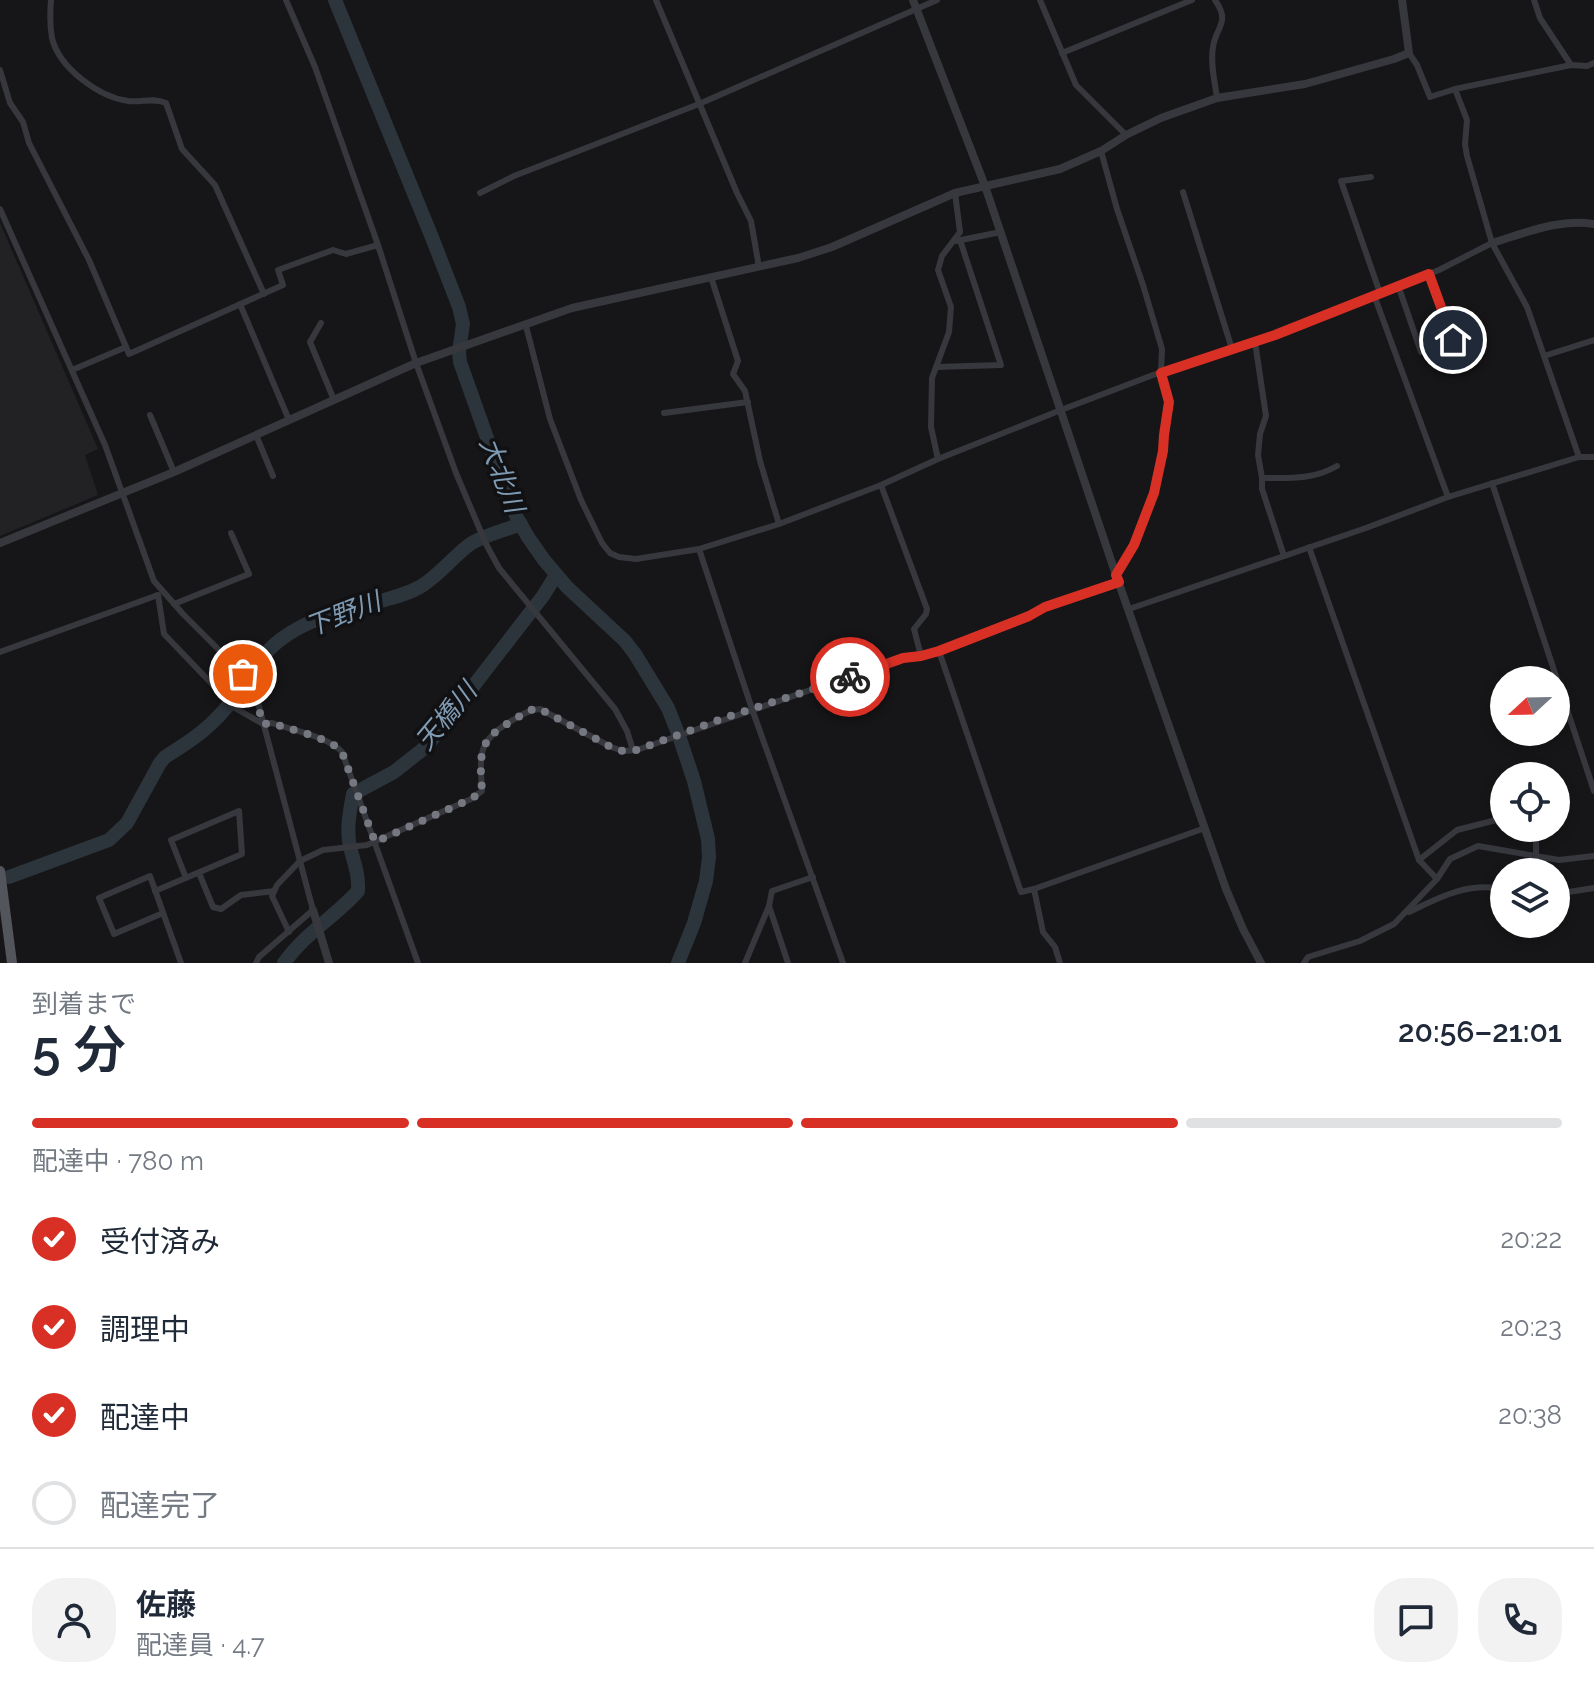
<!DOCTYPE html>
<html lang="ja">
<meta charset="utf-8">
<style>
:root{--surface:#fff;--page:#f2f2f3;--text:#1f2937;--muted:#747a83;--line:#e0e1e3;--accent:#d93025}
body{margin:0;font-family:Raleway,"Noto Sans JP",sans-serif;background:var(--page);color:var(--text);height:100vh;display:flex;flex-direction:column;font-size:30px;white-space:nowrap}
*{box-sizing:border-box;margin:0}
p{font-size:26px;color:var(--muted)}
.icon{flex:none;width:44px;height:44px;fill:none;stroke:currentColor;stroke-width:2;stroke-linecap:round;stroke-linejoin:round}
.map{position:relative;height:963px;overflow:hidden}
.details{display:flex;flex-direction:column;background:var(--surface);flex:1}
.details>*{flex:none}
.needle{width:52px;rotate:248deg}
.tools{position:absolute;left:1490px;top:666px;display:grid;gap:16px}
.tools a{display:grid;place-items:center;width:80px;height:80px;border-radius:50%;background:var(--surface);box-shadow:0 4px 12px #0003;font-size:40px}
.pin{position:absolute;display:grid;place-items:center;width:68px;height:68px;color:#fff;margin:-34px;border:4px solid #fff;border-radius:50%;box-shadow:0 2px 8px #0007}
.courier{position:absolute;display:grid;place-items:center;width:80px;height:80px;margin:-40px;border:6px solid #d93025;border-radius:50%;background:#fff;color:#222;box-shadow:0 2px 10px #0007}
.headline em{font-style:normal;font-weight:600}
.headline div{display:flex;flex-direction:column-reverse}
.headline{display:flex;align-items:center;justify-content:space-between;height:136px;padding:0 32px}
h1{font-size:52px;font-weight:600;line-height:60px}
.bar{display:grid;grid-template-columns:repeat(4,1fr);gap:12px 8px;align-content:center;height:96px;padding:0 32px}
.bar i{height:10px;border-radius:6px;background:var(--line)}
.bar .on{background:var(--accent)}
.bar p{grid-column:span 4}
.line{display:flex;align-items:center;gap:20px;padding:0 32px;border-top:2px solid var(--line)}
.line div{flex:1}
.round{display:grid;place-items:center;flex:none;width:84px;height:84px;border-radius:32px;background:var(--page)}
ol{padding:0 32px;list-style:none}
li{display:flex;align-items:center;gap:24px;height:88px}
li p{margin-inline-start:auto}
li .icon{padding:8px;border-radius:50%;background:var(--accent);color:#fff;stroke-width:4}
li:last-child{color:var(--muted)}
li i{width:44px;height:44px;border:4px solid var(--line);border-radius:50%}
.map>svg:first-child{display:block}
</style>
<div class="map">
<svg width="1594" height="963" viewBox="0 0 1594 963">
<rect width="100%" height="100%" fill="#161618"/>
<polygon fill="#222225" points="0,223 98,449 85,455 98,495 0,536"/>
<g fill="none" stroke-linecap="round" stroke-linejoin="round">
<g stroke="#2c353c" stroke-width="14">
<polyline points="335,0 433,240 459,307 463,324 459,352 460,362 502,480 517,518 528,537 544,560 567,587 625,641 635,654 668,708 679,736 694,781 708,839 709,857 706,881 694,923 678,963"/>
<path d="M 9,877 L 109,840 L 127,823 L 160,763 L 165,757 C 194,739 213,726 234,698 C 249,678 260,655 280,640 C 308,618 343,611 377,602 C 392,598 409,594 423,585 C 440,574 453,557 469,545 C 481,536 506,530 521,524"/>
<path d="M 284,963 C 304,934 335,917 358,891 C 359,874 354,863 350,847 C 346,829 350,811 353,794 L 394,772 L 427,746 L 543,596 L 556,575"/>
</g>
<g stroke="#37383d" stroke-width="6">
<path d="M 51,0 C 50,12 50,27 52,38 C 59,68 99,97 128,101 C 141,103 152,97 166,103 L 182,149 L 215,185 L 264,294"/>
<polyline points="286,0 315,67 378,245 416,363 456,473 486,544 499,568 615,709 627,731 633,750"/>
<polyline points="656,0 737,193 751,221 759,267"/>
<polyline points="1040,0 1076,85 1126,135"/>
<path d="M 1215,0 C 1231,23 1216,26 1213,47 C 1210,64 1215,82 1217,98"/>
<polyline points="1534,0 1540,18 1571,65"/>
<polyline points="1062,53 1192,0"/>
<polyline points="1409,53 1417,65 1430,97 1455,89 1571,65 1587,66 1594,63"/>
<polyline points="0,70 10,103 23,122 29,143 89,260 129,354 283,285 278,270 333,250 346,254 378,245"/>
<polyline points="1455,89 1467,120 1465,144 1467,156 1492,243 1527,307 1579,457"/>
<polyline points="1101,151 1117,209 1143,285 1162,349 1161,372 1169,402 1164,435 1163,451 1154,493 1134,545 1116,575"/>
<polyline points="1371,177 1341,181 1380,293"/>
<polyline points="1183,192 1232,349"/>
<polyline points="480,193 514,176 699,104 937,0"/>
<polyline points="0,209 105,445 154,581 183,614 243,674 253,688 258,703 313,910 259,957 256,963"/>
<polyline points="956,241 1001,232"/>
<polyline points="711,277 738,361 733,374 745,391 760,461 779,524"/>
<polyline points="1398,285 1421,352 1453,340 1429,274"/>
<polyline points="1374,295 1448,497"/>
<polyline points="240,304 289,420"/>
<polyline points="321,323 310,342 334,400"/>
<polyline points="526,326 550,419 581,500 602,543 610,553 619,557 636,559 699,549 779,524 881,485 938,459 1061,410 1153,375 1275,335 1439,270 1492,243"/>
<polyline points="1255,342 1266,416 1260,434 1258,455 1262,478"/>
<polyline points="1544,356 1594,340"/>
<polyline points="936,367 1001,365 960,240"/>
<polyline points="72,370 126,347"/>
<polyline points="664,413 748,402"/>
<polyline points="150,415 174,472"/>
<polyline points="256,435 273,476"/>
<polyline points="938,459 931,427 932,378 949,332 951,307 938,270 942,256 960,232 955,193"/>
<polyline points="1492,483 1594,791"/>
<polyline points="881,485 927,609 926,614 914,629 921,656"/>
<polyline points="1309,547 1419,860 1437,879"/>
<polyline points="699,549 752,709 843,963"/>
<path d="M 1284,556 L 1262,489 L 1262,478 C 1289,478 1313,480 1337,466"/>
<path d="M 158,595 L 164,634 L 235,708 L 263,724 L 272,723 C 291,730 329,737 342,752 L 418,963"/>
<polyline points="174,604 249,574 231,533"/>
<polyline points="1129,609 1366,528 1448,497 1579,457 1594,457"/>
<polyline points="939,651 1021,892 1034,889 1205,828"/>
<polyline points="0,652 158,595"/>
<polyline points="1536,857 1536,828"/>
<polyline points="1419,860 1457,830 1504,818"/>
<polyline points="199,873 213,907 221,909 241,895 274,891"/>
<polyline points="1034,889 1043,932 1055,947 1060,963"/>
<polyline points="155,891 242,854 239,811 171,840 186,878"/>
<polyline points="1556,894 1594,888"/>
<polyline points="769,906 788,963"/>
<path d="M 1409,912 C 1440,897 1467,882 1504,889"/>
<polyline points="163,913 114,934 99,898 150,876 181,963"/>
<path d="M 289,932 L 272,896 L 277,885 L 300,861 L 323,850 L 367,845 L 471,799 L 482,791 C 480,754 477,741 511,721 C 521,716 529,709 540,709 L 611,747 L 623,751 L 637,750 L 903,658 L 921,656 L 939,651 L 1029,616 L 1045,607 L 1119,582"/>
<polyline points="745,963 769,906 772,891 813,877"/>
<polyline points="1304,963 1308,957 1360,941 1394,924 1437,879 1450,859 1478,846 1559,860 1594,856"/>
</g>
<g stroke="#37383d" stroke-width="8">
<polyline points="913,0 985,186 1116,575 1226,889 1243,929 1261,963"/>
<path d="M 1492,243 C 1525,233 1560,218 1594,224"/>
<polyline points="0,543 174,472 416,363 572,308 798,258 832,247 955,193 1060,169 1101,151 1126,135 1161,118 1217,98 1305,84 1394,59 1409,53 1402,0"/>
<polyline points="313,910 329,963"/>
</g>
<polyline stroke="#53555c" stroke-width="10" points="0,871 12,963"/>
</g>
<g fill="none" stroke-linecap="round" stroke-linejoin="round">
<path stroke="#757880" stroke-width="8" stroke-dasharray="0 14.4" d="M 243,674 L 253,688 L 263,724 L 272,723 C 291,730 329,737 342,752 L 375,842 L 471,799 L 482,791 C 480,759 477,741 507,724 C 516,718 525,713 535,708 L 540,709 L 611,747 L 623,751 L 637,750 L 727,717 L 850,677"/>
<polyline stroke="#d93025" stroke-width="10" points="850,677 903,658 921,656 939,651 1029,616 1045,607 1119,582 1116,575 1134,545 1154,493 1163,451 1164,435 1169,402 1161,373 1275,335 1429,274 1453,340"/>
</g>
<g text-anchor="middle" stroke-width="7" stroke-linejoin="round" paint-order="stroke">
<g font-size="26" font-style="italic" fill="#7f9bb3" stroke="#111113">
<text transform="translate(502 475) rotate(69)" y="9">大北川</text>
<text transform="translate(343 614) rotate(-21)" y="9">下野川</text>
<text transform="translate(446 716) rotate(-50)" y="9">天橋川</text>
</g>
</g>
</svg>
<div class="tools">
<a><svg class="needle" viewBox="-14 -14 28 28"><path d="M0-13l5 13h-10z" fill="#e53935"/><path d="M0 13l5-13h-10z" fill="#747a83"/></svg></a>
<a><svg class="icon" aria-label="locate" viewBox="0 0 24 24"><circle cx="12" cy="12" r="6"/><path d="M12 2v4M12 18v4M2 12h4M18 12h4"/></svg></a>
<a><svg class="icon" aria-label="layers" viewBox="0 0 24 24"><path d="M12 4l9 5-9 5-9-5zM3 14l9 5 9-5"/></svg></a>
</div>
<div class="pin" style="left:243px;top:674px;background:#ea580c"><svg class="icon" aria-label="bag" viewBox="0 0 24 24"><path d="M5 8h14l-1 12H6zM9 8a3 3 0 0 1 6 0"/></svg></div>
<div class="pin" style="left:1453px;top:340px;background:#1f2937"><svg class="icon" aria-label="home" viewBox="0 0 24 24"><path d="M3 11l9-7 9 7M6 9v11h12V9"/></svg></div>
<div class="courier" style="left:850px;top:677px"><svg class="icon" aria-label="bike" viewBox="0 0 24 24"><circle cx="6" cy="16" r="4"/><circle cx="18" cy="16" r="4"/><path d="M6 16l4-8h5l3 8M10 8l3 8H6M13 5h3"/></svg></div>
</div>
<section class="details">
<div class="headline"><div><h1>5 分</h1><p>到着まで</p></div><em>20:56–21:01</em></div>
<div class="bar"><i class="on"></i><i class="on"></i><i class="on"></i><i></i><p>配達中 · 780 m</p></div>
<ol>
<li><svg class="icon" aria-label="check" viewBox="0 0 24 24"><path d="M5 12l5 5 9-10"/></svg>受付済み<p>20:22</p></li>
<li><svg class="icon" aria-label="check" viewBox="0 0 24 24"><path d="M5 12l5 5 9-10"/></svg>調理中<p>20:23</p></li>
<li><svg class="icon" aria-label="check" viewBox="0 0 24 24"><path d="M5 12l5 5 9-10"/></svg>配達中<p>20:38</p></li>
<li><i></i>配達完了</li>
</ol>
<div class="line" style="height:144px"><a class="round"><svg class="icon" aria-label="person" viewBox="0 0 24 24"><circle cx="12" cy="8" r="4"/><path d="M4 21q1-7 8-7t8 7"/></svg></a><div><b>佐藤</b><p>配達員 · 4.7</p></div><a class="round"><svg class="icon" aria-label="chat" viewBox="0 0 24 24"><path d="M4 5h16v11H9l-5 4z"/></svg></a><a class="round"><svg class="icon" aria-label="phone" viewBox="0 0 24 24"><path d="M5 4h4l2 5-3 2q2 4 5 5l2-3 5 2v4C11 20 4 13 5 4z"/></svg></a></div>
</section>
